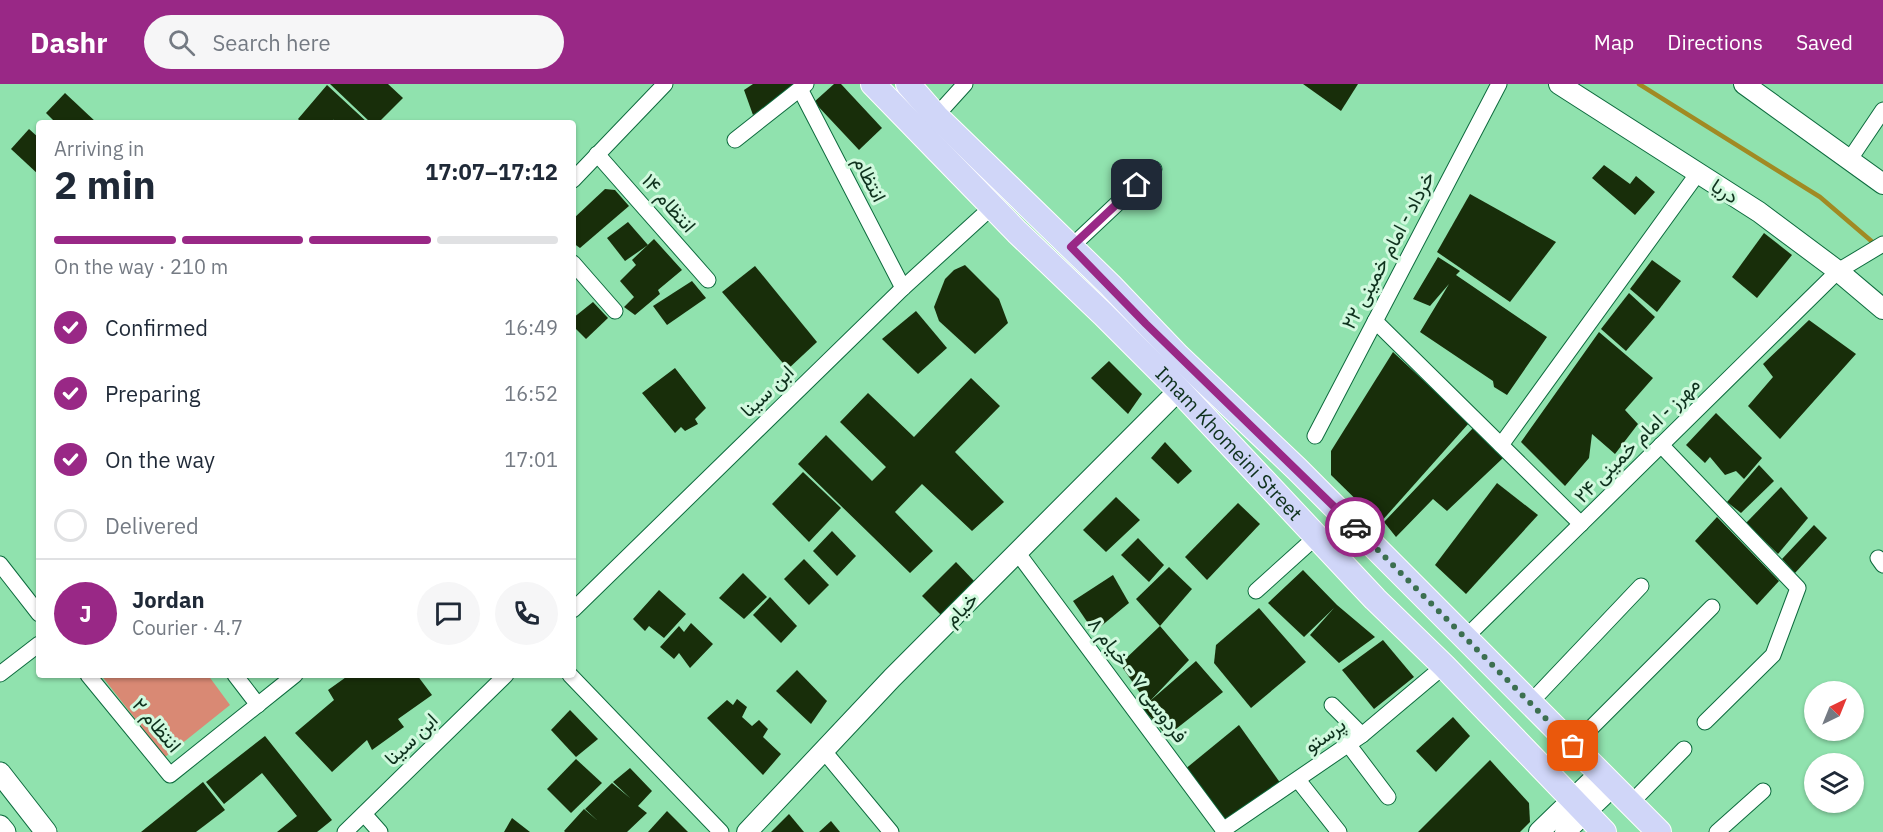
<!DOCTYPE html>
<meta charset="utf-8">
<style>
:root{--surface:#fff;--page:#f6f6f7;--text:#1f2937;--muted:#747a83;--line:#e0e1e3;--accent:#992886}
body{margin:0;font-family:"IBM Plex Sans",Vazirmatn,sans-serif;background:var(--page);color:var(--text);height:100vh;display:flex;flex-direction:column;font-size:22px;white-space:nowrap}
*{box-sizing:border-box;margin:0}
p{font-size:20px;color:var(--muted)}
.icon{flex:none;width:33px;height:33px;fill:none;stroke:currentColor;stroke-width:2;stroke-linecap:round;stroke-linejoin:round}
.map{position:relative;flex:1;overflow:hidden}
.sheet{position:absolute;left:36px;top:36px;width:540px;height:558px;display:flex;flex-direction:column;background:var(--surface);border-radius:6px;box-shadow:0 2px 4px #0004}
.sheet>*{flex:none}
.needle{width:39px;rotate:43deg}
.tools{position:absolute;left:1804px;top:597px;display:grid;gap:12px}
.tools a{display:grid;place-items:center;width:60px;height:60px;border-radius:50%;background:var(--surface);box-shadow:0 2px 4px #0004;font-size:30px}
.pin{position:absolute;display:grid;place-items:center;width:51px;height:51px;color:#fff;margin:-26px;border-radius:12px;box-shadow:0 3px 9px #0006}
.courier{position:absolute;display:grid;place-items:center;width:60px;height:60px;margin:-30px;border:4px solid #992886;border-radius:50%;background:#fff;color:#222;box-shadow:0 2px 8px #0007}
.headline em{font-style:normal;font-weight:800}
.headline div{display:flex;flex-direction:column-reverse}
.headline{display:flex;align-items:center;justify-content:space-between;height:102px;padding:0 18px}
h1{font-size:39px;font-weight:800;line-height:45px}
.bar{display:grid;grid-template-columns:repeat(4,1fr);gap:9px 6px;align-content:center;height:72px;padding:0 18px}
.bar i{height:8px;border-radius:4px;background:var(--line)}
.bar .current{background:var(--accent)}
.bar p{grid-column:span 4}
.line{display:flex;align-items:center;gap:15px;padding:0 18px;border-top:2px solid var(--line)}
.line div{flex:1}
.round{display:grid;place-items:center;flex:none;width:63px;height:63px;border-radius:32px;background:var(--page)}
ol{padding:0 18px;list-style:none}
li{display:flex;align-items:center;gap:18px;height:66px}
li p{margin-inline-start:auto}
li .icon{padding:6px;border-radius:50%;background:var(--accent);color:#fff;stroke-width:4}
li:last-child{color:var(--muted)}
li i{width:33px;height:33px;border:3px solid var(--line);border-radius:50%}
header{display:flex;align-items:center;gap:36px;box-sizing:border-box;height:84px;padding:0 30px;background:var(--accent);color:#fff}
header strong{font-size:28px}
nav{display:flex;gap:33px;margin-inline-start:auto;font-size:21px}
.search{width:420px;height:54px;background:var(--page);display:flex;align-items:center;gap:15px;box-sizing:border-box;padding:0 21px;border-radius:33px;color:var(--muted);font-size:22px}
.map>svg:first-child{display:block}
</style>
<header>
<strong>Dashr</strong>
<div class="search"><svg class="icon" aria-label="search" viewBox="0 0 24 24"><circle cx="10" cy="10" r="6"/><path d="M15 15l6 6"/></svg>Search here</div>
<nav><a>Map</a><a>Directions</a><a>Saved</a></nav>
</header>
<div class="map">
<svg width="1883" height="748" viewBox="0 0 1883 748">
<rect width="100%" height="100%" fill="#90e2ae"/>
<polygon fill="#d98974" points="101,591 208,591 230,621 165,673"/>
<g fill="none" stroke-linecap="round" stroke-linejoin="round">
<polyline stroke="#a18a23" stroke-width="4.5" points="1639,0 1820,113 1876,161"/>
</g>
<g fill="#182e0a">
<polygon points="330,0 388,0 403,14 378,39 371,39"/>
<polygon points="753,0 799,0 753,31 744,6"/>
<polygon points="834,0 841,0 882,44 859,66 814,18"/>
<polygon points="1303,0 1358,0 1341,27"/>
<polygon points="327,1 368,39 337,39 333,35 336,39 302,39 298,35"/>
<polygon points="65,9 97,39 56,39 46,29"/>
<polygon points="29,45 39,54 39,91 11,65"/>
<polygon points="1604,81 1630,100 1636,92 1655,108 1635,131 1592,94"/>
<polygon points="605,105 615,106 629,122 580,164 573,159 573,135"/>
<polygon points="1470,110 1556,158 1510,218 1437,168"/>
<polygon points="628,138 648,161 625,177 607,154"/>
<polygon points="1764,149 1792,171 1757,214 1732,193"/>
<polygon points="654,155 682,186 658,206 660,210 635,231 624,223 634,213 620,197 636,181 632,176"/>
<polygon points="1438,173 1460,187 1456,191 1547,253 1507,311 1494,303 1493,297 1420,248 1449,200 1430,222 1413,215"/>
<polygon points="1652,176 1681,197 1657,228 1630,205"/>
<polygon points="965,181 999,215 1008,239 975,270 939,237 934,223 945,195 954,186"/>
<polygon points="755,182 817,258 788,285 722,208"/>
<polygon points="692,197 706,214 667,241 653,222"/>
<polygon points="1629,209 1655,233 1626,267 1601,245"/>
<polygon points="593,218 608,234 586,255 573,242 573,234"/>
<polygon points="916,227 947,264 918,290 882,255"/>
<polygon points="1809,236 1856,270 1780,355 1748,322 1773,293 1763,280"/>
<polygon points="1599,248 1653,294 1625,326 1638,340 1615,370 1592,350 1589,374 1565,402 1521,358"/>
<polygon points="1393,268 1469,339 1380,439 1331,391 1331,367"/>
<polygon points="1109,277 1142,310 1128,330 1091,294"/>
<polygon points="675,284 706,324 695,335 698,340 685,347 681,343 675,349 642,309"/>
<polygon points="971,294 1000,322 955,368 1004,418 972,447 922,400 895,428 933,467 910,489 798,380 826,351 872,397 886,383 840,338 868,309 914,353"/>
<polygon points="1716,329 1762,374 1744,395 1736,387 1725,391 1710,373 1705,379 1686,361"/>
<polygon points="1473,344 1498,366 1503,374 1447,427 1433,415 1396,453 1384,438"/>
<polygon points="1165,358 1192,387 1178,400 1151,374"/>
<polygon points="1759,381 1774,397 1741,429 1727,418"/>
<polygon points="803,388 841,424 809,458 772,420"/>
<polygon points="1497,399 1538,431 1466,510 1435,481"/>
<polygon points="1781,403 1808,434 1778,470 1746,439"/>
<polygon points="1116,413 1140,436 1106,468 1083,446"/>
<polygon points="1238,419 1260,440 1207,496 1185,473"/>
<polygon points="1717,433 1779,497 1757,521 1695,457"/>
<polygon points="1814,441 1827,454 1795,489 1782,475"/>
<polygon points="832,447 856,472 837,492 813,467"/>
<polygon points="1138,454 1164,481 1149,498 1121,471"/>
<polygon points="804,475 829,501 809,521 784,495"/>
<polygon points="956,478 975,498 943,533 922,512"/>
<polygon points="1169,483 1192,505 1160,542 1136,515"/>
<polygon points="1303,486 1337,521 1375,553 1339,579 1310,551 1334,524 1304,553 1268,519"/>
<polygon points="743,489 767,513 744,535 719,514"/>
<polygon points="1113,491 1129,519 1094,548 1073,517"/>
<polygon points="659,506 686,530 664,554 649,542 645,547 633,535"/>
<polygon points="770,513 797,542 781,559 753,531"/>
<polygon points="1259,524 1306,578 1251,624 1214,579 1216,561"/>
<polygon points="691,539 713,560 690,584 679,569 674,575 660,563 679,542 684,548"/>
<polygon points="1160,542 1189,576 1150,617 1196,577 1223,608 1167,652 1142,624 1147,619 1120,580"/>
<polygon points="1383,556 1414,593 1374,625 1342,586"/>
<polygon points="797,586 827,617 811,640 776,607"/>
<polygon points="349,591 417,591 432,611 398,635 404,643 372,666 367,656 332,688 295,649 334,616 328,606"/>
<polygon points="737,615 747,623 742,633 752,642 759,636 768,645 763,653 781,670 763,691 707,634 727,616 733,621"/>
<polygon points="570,626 598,655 576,673 551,646"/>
<polygon points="1453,633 1470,652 1436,688 1416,667"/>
<polygon points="1239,641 1281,700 1222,738 1184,686"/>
<polygon points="265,652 332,736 317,748 277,748 297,732 262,689 224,720 206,698"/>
<polygon points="576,675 602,699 571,729 547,705"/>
<polygon points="1490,676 1529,719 1530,738 1520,748 1418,748"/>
<polygon points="630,684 652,707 638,722 647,729 627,748 565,748 564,747 584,725 598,737 585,725 612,699 630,714 613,698"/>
<polygon points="203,698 225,726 196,748 141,748"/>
<polygon points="667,727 688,748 648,748"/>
<polygon points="789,730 804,748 771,748"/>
<polygon points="512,734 530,748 504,748"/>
<polygon points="831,737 840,748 819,748"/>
</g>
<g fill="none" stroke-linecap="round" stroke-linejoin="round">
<g stroke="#0d6b3e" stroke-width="17">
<g id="minor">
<polyline points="800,5 903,204"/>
<polyline points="936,32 965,0"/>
<polyline points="735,56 806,0"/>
<polyline points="597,70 708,196"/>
<polyline points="1850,75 1883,26"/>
<polyline points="573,96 665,0"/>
<polyline points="1071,163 1154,85"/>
<polyline points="573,179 615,227"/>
<polyline points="1375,237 1581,440"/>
<polyline points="1315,352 1499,0"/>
<polyline points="1501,361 1698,89"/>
<polyline points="1661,361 1798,504 1773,571 1705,638"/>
<polyline points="1017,468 1225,748"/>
<polyline points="1878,474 1883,481"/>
<polyline points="0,480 39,530"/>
<polyline points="1256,507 1317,452"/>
<polyline points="573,526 903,204 993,122"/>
<polyline points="1465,554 1838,187 1883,160"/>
<polyline points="0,590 39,560"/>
<polyline points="88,591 170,691 295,591"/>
<polyline points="235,591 258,621"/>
<polyline points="570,591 721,748"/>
<polyline points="1530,619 1641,502"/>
<polyline points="1332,621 1362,651"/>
<polyline points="1348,660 1388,713"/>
<polyline points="1573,662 1712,523"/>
<polyline points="823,666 891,748"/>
<polyline points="1298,696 1339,748"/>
<polyline points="1630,720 1684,665"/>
<polyline points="364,730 380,748"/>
<polyline points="1223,746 1362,651 1444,582"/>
<polyline points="345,748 506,591"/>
<polyline points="1717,748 1763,707"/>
</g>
</g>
<g stroke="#0d6b3e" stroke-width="22">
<g id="tertiary">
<polyline points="1559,0 1759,128 1838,187 1883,225"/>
<polyline points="1744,0 1883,100"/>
<polyline points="747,748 892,594 1179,306"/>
<polyline points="1539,748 1600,689"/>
<polyline points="1565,748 1613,702"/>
</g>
</g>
<g stroke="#0d6b3e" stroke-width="23">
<g id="secondary">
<polyline points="0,689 46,748"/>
<polyline points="0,742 5,748"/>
</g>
</g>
<g stroke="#fff" stroke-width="26">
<g id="primary">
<path id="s1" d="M 873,0 L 1017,148 L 1103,230 L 1179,306 L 1375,515 L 1444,582 L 1604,748"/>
<polyline points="908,0 936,32 1110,201 1178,272 1297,385 1659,748"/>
</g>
</g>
<use href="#minor" stroke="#fff" stroke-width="15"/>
<use href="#tertiary" stroke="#fff" stroke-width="20"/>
<use href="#secondary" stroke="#fff" stroke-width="21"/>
<use href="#primary" stroke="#d0d6f8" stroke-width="24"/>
</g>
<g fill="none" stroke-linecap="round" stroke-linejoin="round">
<polyline stroke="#3c6f50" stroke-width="6" stroke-dasharray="0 10.8" points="1355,443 1573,662"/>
<polyline stroke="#992886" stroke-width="8" points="1137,101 1071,163 1146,240 1355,443"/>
</g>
<g text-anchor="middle" stroke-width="6" stroke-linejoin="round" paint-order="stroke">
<g font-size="20" fill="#0e311d" stroke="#d1f9de">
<text transform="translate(870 95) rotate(63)" y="7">انتظام</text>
<text transform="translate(1725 107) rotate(33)" y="7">دریا</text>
<text transform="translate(669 119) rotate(49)" y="7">انتظام ۱۴</text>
<text transform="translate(1388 166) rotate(-62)" y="7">خرداد - امام خمینی ۲۲</text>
<text transform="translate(767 307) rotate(-44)" y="7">ابن سینا</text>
<text transform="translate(1637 356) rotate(-45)" y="7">مهرز - امام خمینی ۲۴</text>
<text dy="7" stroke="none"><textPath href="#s1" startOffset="506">Imam Khomeini Street</textPath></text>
<text transform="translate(961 525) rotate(-45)" y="7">خیام</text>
<text transform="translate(1138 596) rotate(53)" y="7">فردوسی ۷ - خیام ۸</text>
<text transform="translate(157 641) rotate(50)" y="7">انتظام ۲</text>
<text transform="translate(1325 651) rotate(-35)" y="7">پرستو</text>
<text transform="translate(411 655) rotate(-44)" y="7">ابن سینا</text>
</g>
</g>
</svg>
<div class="tools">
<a><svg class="needle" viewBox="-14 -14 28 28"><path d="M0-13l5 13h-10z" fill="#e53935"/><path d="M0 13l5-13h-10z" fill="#747a83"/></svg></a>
<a><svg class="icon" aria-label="layers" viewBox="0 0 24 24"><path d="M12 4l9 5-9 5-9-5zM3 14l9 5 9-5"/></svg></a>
</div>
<div class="pin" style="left:1573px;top:662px;background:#ea580c"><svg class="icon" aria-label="bag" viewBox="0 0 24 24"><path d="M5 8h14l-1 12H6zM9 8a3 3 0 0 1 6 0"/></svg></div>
<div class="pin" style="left:1137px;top:101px;background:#1f2937"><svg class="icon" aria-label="home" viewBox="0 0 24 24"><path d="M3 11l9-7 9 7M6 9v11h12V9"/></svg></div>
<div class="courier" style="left:1355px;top:443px"><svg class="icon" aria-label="car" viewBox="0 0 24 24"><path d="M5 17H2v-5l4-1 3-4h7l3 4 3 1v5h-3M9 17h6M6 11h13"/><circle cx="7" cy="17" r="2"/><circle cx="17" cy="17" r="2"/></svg></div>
<section class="sheet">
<div class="headline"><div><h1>2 min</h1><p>Arriving in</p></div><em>17:07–17:12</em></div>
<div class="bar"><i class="current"></i><i class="current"></i><i class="current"></i><i></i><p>On the way · 210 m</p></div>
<ol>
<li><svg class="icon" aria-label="check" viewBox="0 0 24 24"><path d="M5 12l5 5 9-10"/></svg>Confirmed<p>16:49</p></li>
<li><svg class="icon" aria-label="check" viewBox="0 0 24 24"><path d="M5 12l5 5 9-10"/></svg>Preparing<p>16:52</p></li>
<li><svg class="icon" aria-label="check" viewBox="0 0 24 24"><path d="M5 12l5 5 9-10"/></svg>On the way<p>17:01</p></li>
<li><i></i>Delivered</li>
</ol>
<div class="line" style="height:108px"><b class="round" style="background:var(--accent);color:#fff">J</b><div><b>Jordan</b><p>Courier · 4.7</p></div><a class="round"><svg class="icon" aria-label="chat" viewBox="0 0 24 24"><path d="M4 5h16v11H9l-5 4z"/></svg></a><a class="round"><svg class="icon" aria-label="phone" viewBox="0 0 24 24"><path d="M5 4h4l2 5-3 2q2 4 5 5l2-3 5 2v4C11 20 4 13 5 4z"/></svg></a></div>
</section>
</div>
